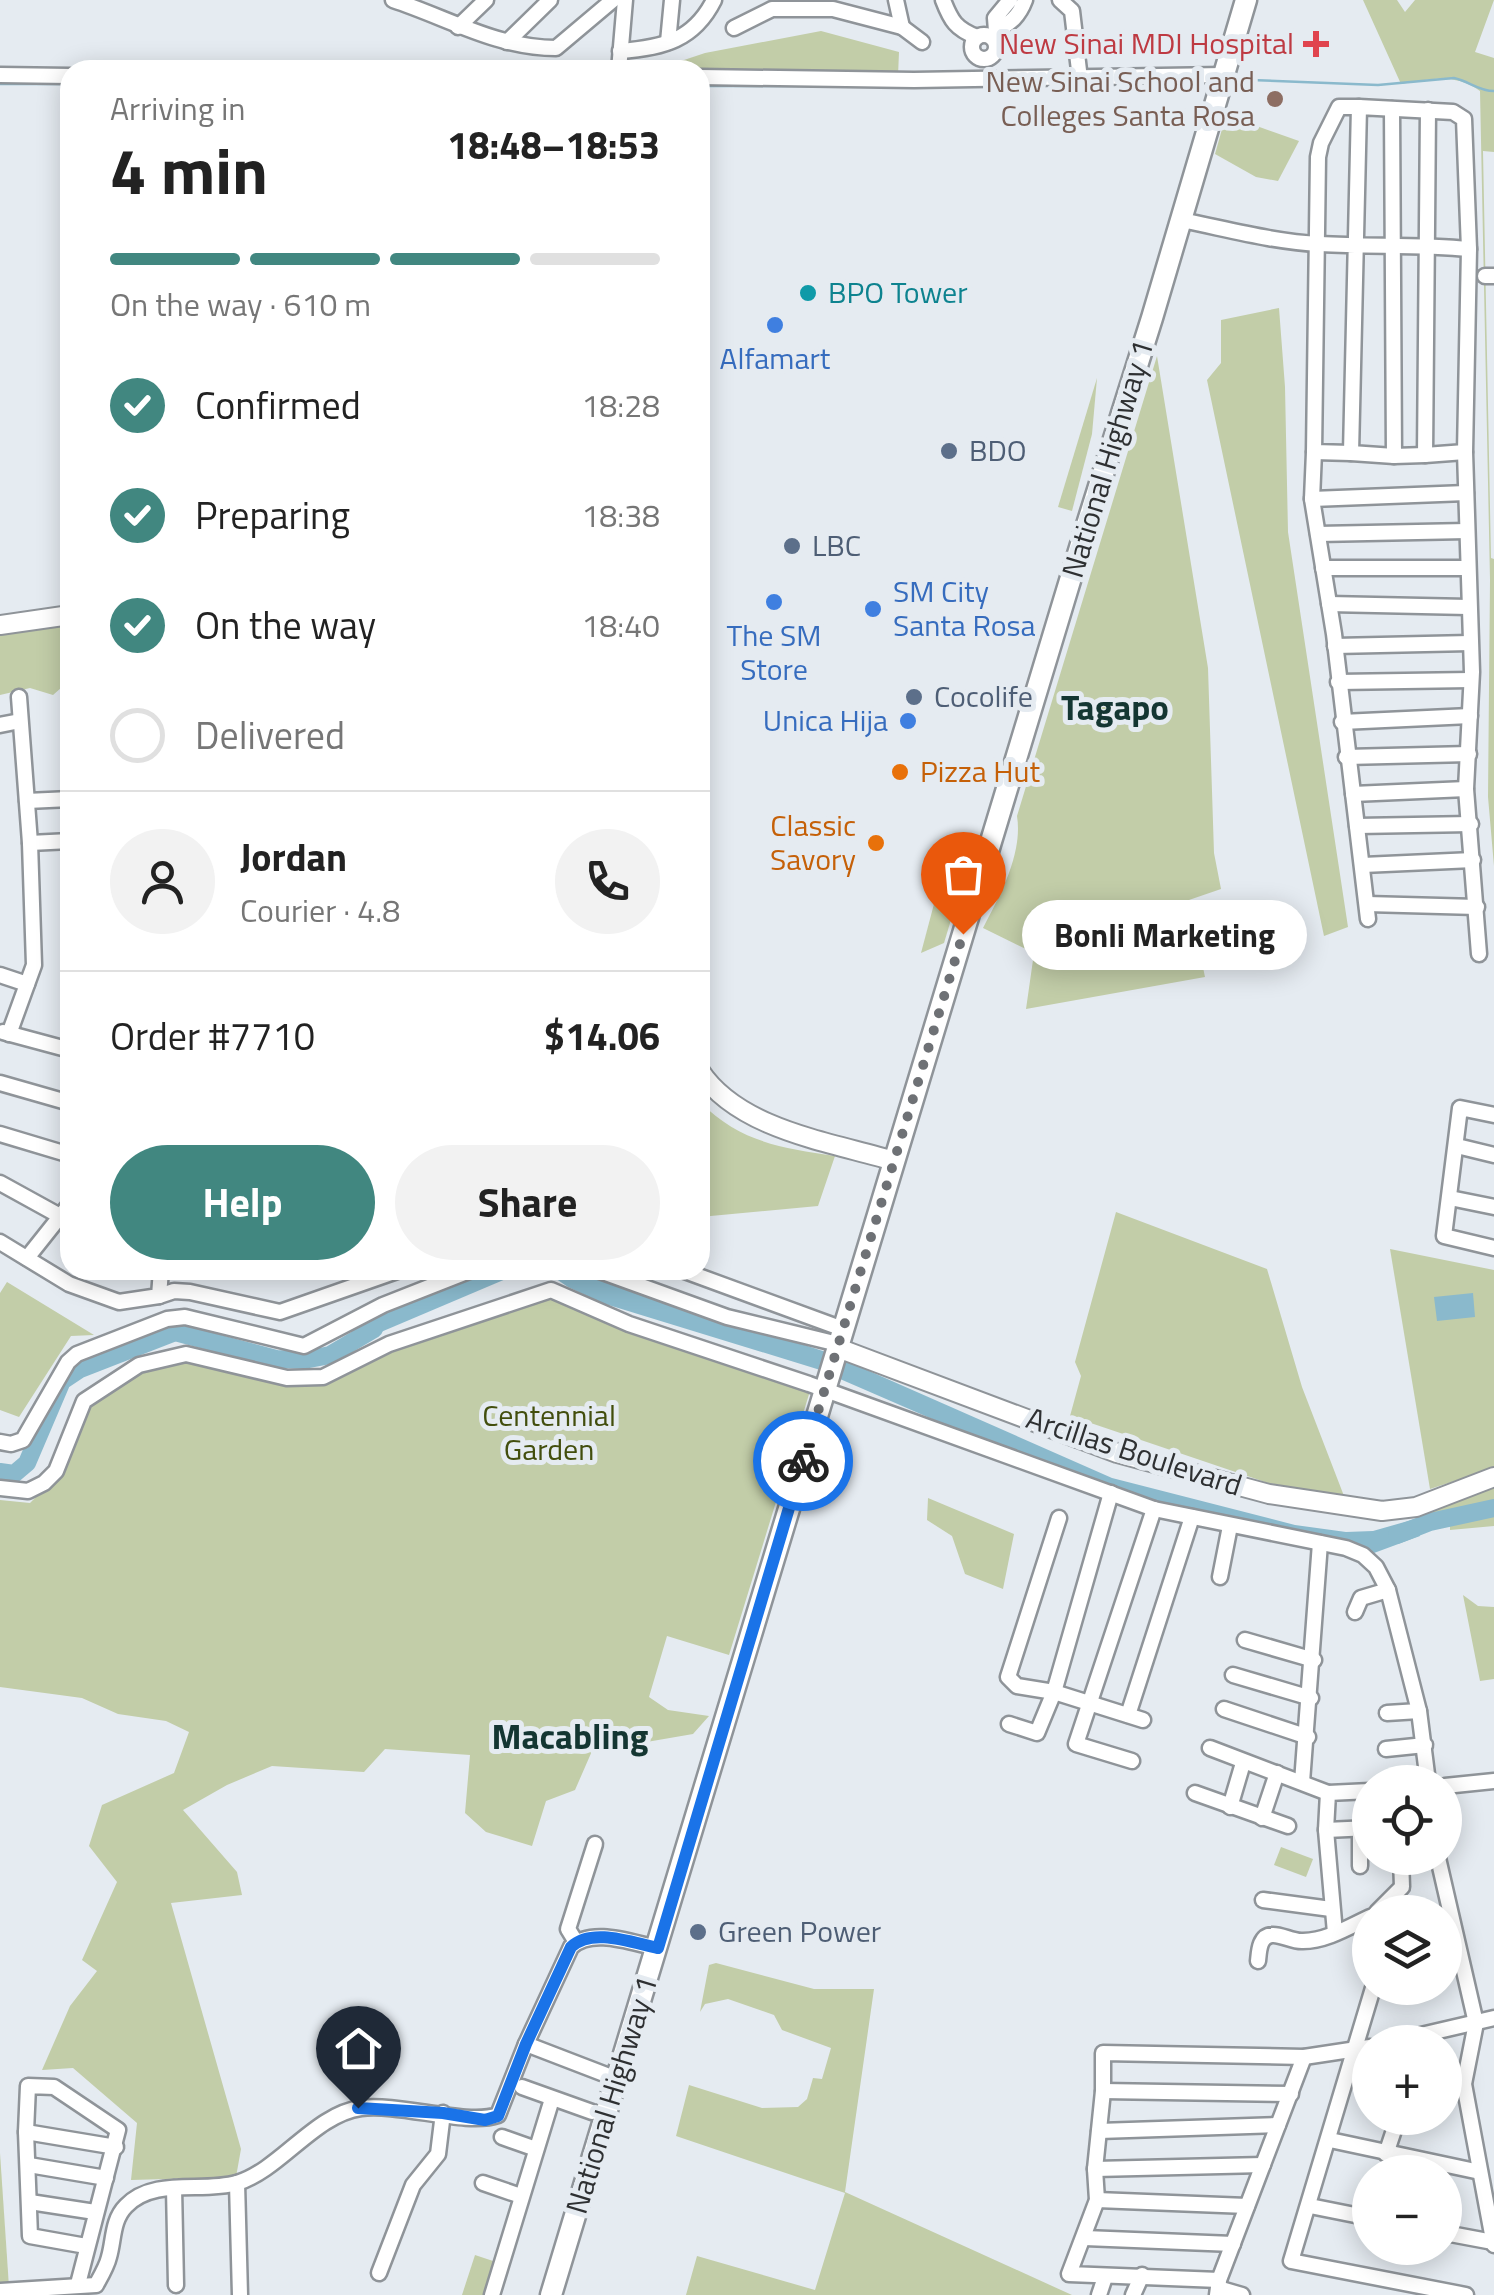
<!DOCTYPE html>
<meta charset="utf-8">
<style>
:root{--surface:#fff;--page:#f2f2f2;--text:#222;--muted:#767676;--line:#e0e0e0;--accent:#418780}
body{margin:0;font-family:"Titillium Web",sans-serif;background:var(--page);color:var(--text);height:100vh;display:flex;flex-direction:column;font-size:38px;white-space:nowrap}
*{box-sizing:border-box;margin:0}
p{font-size:32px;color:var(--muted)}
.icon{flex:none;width:55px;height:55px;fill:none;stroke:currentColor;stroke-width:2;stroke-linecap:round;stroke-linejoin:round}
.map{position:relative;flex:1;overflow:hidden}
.sheet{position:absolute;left:60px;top:60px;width:650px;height:1220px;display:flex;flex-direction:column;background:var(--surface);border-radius:30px;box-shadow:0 5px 25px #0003}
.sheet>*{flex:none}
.fabs{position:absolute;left:1352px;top:1765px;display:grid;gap:20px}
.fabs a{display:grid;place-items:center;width:110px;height:110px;border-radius:50%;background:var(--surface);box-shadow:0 5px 25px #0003;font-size:50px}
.pin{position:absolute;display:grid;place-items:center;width:85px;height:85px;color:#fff;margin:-102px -42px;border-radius:50% 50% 50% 0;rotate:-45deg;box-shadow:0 0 10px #0007}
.pin .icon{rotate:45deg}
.courier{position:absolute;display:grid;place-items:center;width:100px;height:100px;margin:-50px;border:8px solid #1a73e8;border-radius:50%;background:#fff;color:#222;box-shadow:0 2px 12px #0007}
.bubble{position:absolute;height:70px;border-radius:35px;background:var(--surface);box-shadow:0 5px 25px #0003;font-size:32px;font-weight:700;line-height:70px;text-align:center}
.overview em{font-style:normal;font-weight:700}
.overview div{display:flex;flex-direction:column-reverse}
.overview{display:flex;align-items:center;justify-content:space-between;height:170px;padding:0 50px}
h1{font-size:65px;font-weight:700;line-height:75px}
.bar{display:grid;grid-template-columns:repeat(4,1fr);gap:15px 10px;align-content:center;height:120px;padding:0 50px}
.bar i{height:12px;border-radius:8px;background:var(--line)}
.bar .selected{background:var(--accent)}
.bar p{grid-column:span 4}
.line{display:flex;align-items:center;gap:25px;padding:0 50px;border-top:2px solid var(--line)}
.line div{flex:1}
.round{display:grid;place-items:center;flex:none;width:105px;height:105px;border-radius:52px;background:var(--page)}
ol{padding:0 50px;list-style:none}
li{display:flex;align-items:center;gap:30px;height:110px}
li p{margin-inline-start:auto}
li .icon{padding:10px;border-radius:50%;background:var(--accent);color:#fff;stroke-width:4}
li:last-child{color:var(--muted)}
li i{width:55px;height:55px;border:5px solid var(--line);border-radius:50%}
.primary-button{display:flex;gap:20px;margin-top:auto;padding:20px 50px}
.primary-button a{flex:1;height:115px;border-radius:60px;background:var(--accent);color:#fff;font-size:40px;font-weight:700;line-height:115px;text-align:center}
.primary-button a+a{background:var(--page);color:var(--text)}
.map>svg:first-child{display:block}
</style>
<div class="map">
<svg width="1494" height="2295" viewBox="0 0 1494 2295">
<rect width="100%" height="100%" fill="#e5ebf1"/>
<g fill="#c2cda8">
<path d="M 1363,0 L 1397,0 L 1405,12 L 1415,0 L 1494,0 L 1475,52 L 1494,58 L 1494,152 L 1483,151 L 1491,558 L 1494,559 L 1494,866 L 1488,797 L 1490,580 L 1480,91 C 1455,73 1430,79 1401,84 Z"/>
<polygon points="821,31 899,52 898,76 700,76 700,70 654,70 705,53"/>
<polygon points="1226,115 1299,141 1278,181 1256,177 1215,154"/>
<polygon points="1279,308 1285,387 1288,532 1348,927 1324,936 1207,380 1221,363 1221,320"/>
<path d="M 1157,356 L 1208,668 L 1214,853 L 1221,889 L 1189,900 L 1205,977 L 1026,1009 L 1034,953 L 983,928 C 1000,895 1023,854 1017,816 Z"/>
<polygon points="1097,378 1092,434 1072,511 1058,507"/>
<polygon points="70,625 70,680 53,695 30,688 0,695 0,633"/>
<polygon points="952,836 966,870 944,943 921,953"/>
<path d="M 700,1102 C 740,1142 781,1148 835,1156 L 818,1206 L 700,1217 Z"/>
<polygon points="1116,1212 1267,1269 1302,1387 1344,1496 1268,1483 1070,1416 1081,1376 1075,1362"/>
<polygon points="1390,1249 1494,1270 1494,1468 1430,1489"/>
<polygon points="7,1282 94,1335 71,1336 19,1417 0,1410 0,1293"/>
<polygon points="546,1293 810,1391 729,1655 667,1636 649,1697 668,1710 709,1716 693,1734 635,1744 599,1735 575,1790 546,1801 532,1846 486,1832 465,1813 470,1755 385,1749 364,1772 272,1766 227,1785 183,1810 237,1872 242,1895 171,1903 241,2149 236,2177 131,2180 137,2123 73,2068 42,2070 70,2006 97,1971 82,1960 117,1882 89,1846 102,1805 174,1773 189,1732 166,1721 118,1714 82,1698 0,1687 0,1500 30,1503 60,1473 86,1405 141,1368 190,1359 216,1369 287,1381 323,1379 389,1341"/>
<polygon points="1494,1484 1494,1526 1450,1530 1450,1519 1430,1522 1428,1510"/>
<polygon points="928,1498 1014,1534 1003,1589 965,1574 952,1536 927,1520"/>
<polygon points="1463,1595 1478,1606 1494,1607 1494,1679 1480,1681"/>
<polygon points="1281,1847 1313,1859 1306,1877 1274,1865"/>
<polygon points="716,1963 814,1989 874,1989 845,2192 1072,2295 686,2295 697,2256 815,2290 845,2193 676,2136 689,2085 762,2108 798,2107 807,2099 813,2078 822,2079 831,2048 782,2030 774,2015 728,1999 705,2004 700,2012 709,1965"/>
<polygon points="0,2153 9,2287 0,2288"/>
<polygon points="475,2255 496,2262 485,2295 462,2295"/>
</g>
<g fill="#8ab9cc">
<polygon points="479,1270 527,1270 355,1343 351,1327"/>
<polygon points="543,1270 584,1270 589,1275 826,1352 1112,1478 1295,1525 1346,1532 1373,1531 1415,1519 1420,1536 1374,1553 1165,1508 1059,1474 817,1369 602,1303 568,1287"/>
<polygon points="1473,1293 1475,1317 1437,1321 1434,1297"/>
</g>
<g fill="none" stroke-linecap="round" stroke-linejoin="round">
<g stroke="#8ab9cc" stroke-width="2.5">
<path d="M 1251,80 L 1378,85 L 1454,78 C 1469,81 1478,91 1494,91"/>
<polyline points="0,84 70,84"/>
<polyline points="700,86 868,86"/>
<polyline points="936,86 1028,85"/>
</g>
<g stroke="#8ab9cc" stroke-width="18">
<polyline points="0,1472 14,1474 27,1463 62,1381 80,1369 175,1332 276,1359 304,1360 330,1355 374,1329"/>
<polyline points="1397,1535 1430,1522 1494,1508"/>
</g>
<g stroke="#8f9499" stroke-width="19">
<g id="minor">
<path d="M 393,0 C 448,18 497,48 556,48 L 613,0"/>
<polyline points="896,0 902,27"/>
<path d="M 943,0 C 951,21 956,29 977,37"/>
<path d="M 1010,0 L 995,18 L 996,31 C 1011,23 1019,16 1025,0"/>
<polyline points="1060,0 1072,11 1080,79"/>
<polyline points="458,27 486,0"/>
<polyline points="734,28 772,9 833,9 902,27 922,42"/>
<circle cx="984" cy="47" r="12"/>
<polyline points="507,42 550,0"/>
<polyline points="668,42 672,0"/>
<path d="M 620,51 C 663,48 694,40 714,0"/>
<polyline points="619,70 625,0"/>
<polyline points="0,75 70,76"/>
<polyline points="700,77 914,80 1224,75"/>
<polyline points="1392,109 1394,456 1425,455"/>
<polyline points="1428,110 1425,455 1465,452 1469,249"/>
<path d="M 1181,220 C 1227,229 1274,242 1320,244 C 1370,247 1419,244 1469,249 L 1464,119 L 1453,112 L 1359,107 L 1351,453 L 1394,456"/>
<polyline points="1485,276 1494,276"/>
<polyline points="1314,452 1312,499 1334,634 1368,919"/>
<polyline points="1465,452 1472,672 1466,789 1479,954"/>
<polyline points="1351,453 1314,452 1318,157 1321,143 1339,107 1359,107"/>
<polyline points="1312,499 1466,493"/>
<polyline points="1318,534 1467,531"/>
<polyline points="1323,568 1468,568"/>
<polyline points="1329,604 1468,607"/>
<polyline points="1335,646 1470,643"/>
<polyline points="1338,682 1471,680"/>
<polyline points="1342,722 1470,716"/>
<polyline points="0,725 20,721"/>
<polyline points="1346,757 1469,754"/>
<polyline points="1353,794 1466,789"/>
<polyline points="27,801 70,799"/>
<polyline points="1357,826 1471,824"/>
<polyline points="30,843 70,841"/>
<polyline points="1363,865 1473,860"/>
<polyline points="1367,904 1477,907"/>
<polyline points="0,975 27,984"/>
<polyline points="3,1032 70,1050"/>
<polyline points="9,1034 34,965 30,843 19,697"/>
<polyline points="0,1083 70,1103"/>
<polyline points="1494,1115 1460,1108 1444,1236 1494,1248"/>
<polyline points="0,1134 70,1155"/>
<polyline points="1457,1146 1494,1155"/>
<polyline points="0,1183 60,1216"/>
<polyline points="1450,1198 1494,1207"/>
<polyline points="0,1242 69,1284 119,1302 159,1296 161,1270"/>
<polyline points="27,1258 70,1204"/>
<polyline points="597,1270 727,1317 834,1343 838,1348"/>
<polyline points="682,1270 843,1329"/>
<polyline points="159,1296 174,1291 190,1292 280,1312 400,1270"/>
<polyline points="0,1442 11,1444 23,1440 68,1362 77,1354 167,1319 185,1317 304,1346 383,1305 472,1270"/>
<polyline points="0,1488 28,1491 44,1483 56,1471 84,1401 139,1365 186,1354 287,1378 323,1377 389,1344 551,1290 629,1324 809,1384 1154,1509 1346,1548 1363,1555 1376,1567 1388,1590 1419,1711 1428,1782"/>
<polyline points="1059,1518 1008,1677 1017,1686 1054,1692 1143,1720"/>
<polyline points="1220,1577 1230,1526"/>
<polyline points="1355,1612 1361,1598 1388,1590"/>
<polyline points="1245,1640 1314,1660"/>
<polyline points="1233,1675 1311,1698"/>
<polyline points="1224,1709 1308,1737"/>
<polyline points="1387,1713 1419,1711"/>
<polyline points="1128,1715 1192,1517"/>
<polyline points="1009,1724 1037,1733 1054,1692 1111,1493"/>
<polyline points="1210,1748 1328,1793"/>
<polyline points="1386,1749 1425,1745"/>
<polyline points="1132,1761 1076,1744 1154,1509"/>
<polyline points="1302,1782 1320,1543"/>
<polyline points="1445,1786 1494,1781"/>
<polyline points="1195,1793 1288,1826"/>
<polyline points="1230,1807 1243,1763"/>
<polyline points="1262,1818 1277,1773"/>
<polyline points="1360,1828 1360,1866"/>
<polyline points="1326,1830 1370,1828"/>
<polyline points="1438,1858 1476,2023 1464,2084 1494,2245"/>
<polyline points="1263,1900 1331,1909"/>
<polyline points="1377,1912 1402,1887 1401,1858"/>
<polyline points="1335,1933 1326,1830 1328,1793 1370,1791"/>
<polyline points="576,1942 568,1929 595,1844"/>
<path d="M 1258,1961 C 1259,1952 1259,1936 1272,1935 C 1281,1934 1293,1942 1303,1941 C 1326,1941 1349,1927 1370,1917"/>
<polyline points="1373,1988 1291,2261 1466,2295"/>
<polyline points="1391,2042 1494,2018"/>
<polyline points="526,2044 617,2079"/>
<polyline points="522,2087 592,2112"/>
<polyline points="1445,2088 1464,2084"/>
<polyline points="1103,2091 1291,2094"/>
<polyline points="1099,2131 1278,2125"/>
<polyline points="26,2132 116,2147"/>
<polyline points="502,2137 536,2149"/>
<polyline points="1330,2140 1480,2172"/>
<polyline points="1386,2154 1398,2118"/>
<polyline points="29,2165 106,2178"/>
<polyline points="1095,2169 1263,2165"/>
<polyline points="237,2183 240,2295"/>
<polyline points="483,2183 521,2196"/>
<polyline points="174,2188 176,2285"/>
<polyline points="1097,2200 1247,2206"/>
<polyline points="30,2202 95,2212"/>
<polyline points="1310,2206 1370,2218"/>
<polyline points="1445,2233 1493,2242"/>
<polyline points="1085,2238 1233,2244"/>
<polyline points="379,2273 413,2185 438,2154 443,2113"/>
<polyline points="1219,2280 1069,2274 1097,2200 1095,2169 1103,2091 1103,2053 1304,2057 1370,2047"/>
<polyline points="78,2284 118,2130 54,2087 28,2086 26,2132 30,2236 86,2246"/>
<polyline points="1218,2288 1242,2295"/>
<path d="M 0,2291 L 96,2285 C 101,2276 107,2266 109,2257 C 114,2240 112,2220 126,2206 C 154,2177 202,2193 237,2183 C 280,2170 315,2114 361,2108 C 400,2103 467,2126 498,2115 L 526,2044 L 571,1947 C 592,1927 632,1943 658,1948"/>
<polyline points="492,2295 552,2099"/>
<polyline points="1099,2295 1105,2277"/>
<polyline points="1133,2295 1142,2275"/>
<polyline points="1217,2295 1219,2280 1304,2057"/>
</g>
</g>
<g stroke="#8f9499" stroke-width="22">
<g id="major">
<polyline points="0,625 70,615"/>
<path d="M 700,1071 C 739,1130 831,1142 894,1161"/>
<polyline points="838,1348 1117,1453 1269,1494 1382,1511 1416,1507 1494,1477"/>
</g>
</g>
<g stroke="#8f9499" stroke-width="25">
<polyline id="highway" points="551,2295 1085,531 1152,318 1246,0"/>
</g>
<use href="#minor" stroke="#fff" stroke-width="14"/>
<use href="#major" stroke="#fff" stroke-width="18"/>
<use href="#highway" stroke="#fff" stroke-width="20"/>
</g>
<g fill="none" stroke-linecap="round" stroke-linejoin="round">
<polyline stroke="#6e7175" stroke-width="10" stroke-dasharray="0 18" points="803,1461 963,934"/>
<path stroke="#1a73e8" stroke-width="12" d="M 358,2108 L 443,2113 L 485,2120 L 498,2116 L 526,2044 L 571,1947 C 592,1927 633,1943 658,1948 L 803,1461"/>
</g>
<path fill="#e0444e" stroke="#e5ebf1" stroke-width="4" d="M1311 29h10v10h10v10h-10v10h-10v-10h-10v-10h10z"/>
<circle fill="#8d6e63" stroke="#e5ebf1" stroke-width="4" cx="1275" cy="99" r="10"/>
<circle fill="#0f9aa8" stroke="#e5ebf1" stroke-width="4" cx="808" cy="293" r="10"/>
<g fill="#3f7fe0" stroke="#e5ebf1" stroke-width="4">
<circle cx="775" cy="325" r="10"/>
<circle cx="774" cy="602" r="10"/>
<circle cx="873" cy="609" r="10"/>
<circle cx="908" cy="721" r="10"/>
</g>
<g fill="#5c6f8a" stroke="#e5ebf1" stroke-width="4">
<circle cx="949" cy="451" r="10"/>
<circle cx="792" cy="546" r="10"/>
<circle cx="914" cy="697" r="10"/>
<circle cx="698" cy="1932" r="10"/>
</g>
<g fill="#e8710a" stroke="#e5ebf1" stroke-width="4">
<circle cx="900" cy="772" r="10"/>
<circle cx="876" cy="843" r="10"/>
</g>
<g text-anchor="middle" stroke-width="10" stroke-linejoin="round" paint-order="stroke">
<g font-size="30" fill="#be3a42" stroke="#e5ebf1" text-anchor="end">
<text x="1294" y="54">New Sinai MDI Hospital</text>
</g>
<g font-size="30" fill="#785e54" stroke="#e5ebf1" text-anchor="end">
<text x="1255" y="92">New Sinai School and<tspan x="1255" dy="34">Colleges Santa Rosa</tspan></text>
</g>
<g font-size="30" fill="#0d838f" stroke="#e5ebf1" text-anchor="start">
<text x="828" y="303">BPO Tower</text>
</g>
<g font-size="30" fill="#366cbe" stroke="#e5ebf1">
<text x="775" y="369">Alfamart</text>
<text x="893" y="602" text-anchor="start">SM City<tspan x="893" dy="34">Santa Rosa</tspan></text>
<text x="774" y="646">The SM<tspan x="774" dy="34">Store</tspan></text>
<text x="888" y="731" text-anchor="end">Unica Hija</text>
</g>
<g font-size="30" fill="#4e5e75" stroke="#e5ebf1" text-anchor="start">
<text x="969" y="461">BDO</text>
<text x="812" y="556">LBC</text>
<text x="934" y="707">Cocolife</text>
<text x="718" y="1942">Green Power</text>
</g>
<g font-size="30" fill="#2e3032" stroke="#e5ebf1">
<text transform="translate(1108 459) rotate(-73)" y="10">National Highway 1</text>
<text transform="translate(1134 1452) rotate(18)" y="10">Arcillas Boulevard</text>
<text transform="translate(612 2095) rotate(-73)" y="10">National Highway 1</text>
</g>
<g font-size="30" fill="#c56008" stroke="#e5ebf1" text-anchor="start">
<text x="920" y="782">Pizza Hut</text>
<text x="856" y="836" text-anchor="end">Classic<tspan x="856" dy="34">Savory</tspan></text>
</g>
<g font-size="30" fill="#424e0d" stroke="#e5ebf1">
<text x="549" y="1426">Centennial<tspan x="549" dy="34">Garden</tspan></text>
</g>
<g font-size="35" font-weight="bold" fill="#143632" stroke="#e5ebf1">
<text x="1115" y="720">Tagapo</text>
<text x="570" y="1749">Macabling</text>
</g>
</g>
</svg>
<div class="fabs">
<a><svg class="icon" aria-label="locate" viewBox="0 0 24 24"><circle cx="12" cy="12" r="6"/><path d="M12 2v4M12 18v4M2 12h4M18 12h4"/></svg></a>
<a><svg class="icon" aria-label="layers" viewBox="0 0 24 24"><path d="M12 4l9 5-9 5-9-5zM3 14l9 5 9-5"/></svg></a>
<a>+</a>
<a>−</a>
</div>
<div class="pin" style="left:963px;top:934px;background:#ea580c"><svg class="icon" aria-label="bag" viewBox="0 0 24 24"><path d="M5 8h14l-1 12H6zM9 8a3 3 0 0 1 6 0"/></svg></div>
<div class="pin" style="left:358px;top:2108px;background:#1f2937"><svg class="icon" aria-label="home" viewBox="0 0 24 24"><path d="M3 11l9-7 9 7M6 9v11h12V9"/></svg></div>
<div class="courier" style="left:803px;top:1461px"><svg class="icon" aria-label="bike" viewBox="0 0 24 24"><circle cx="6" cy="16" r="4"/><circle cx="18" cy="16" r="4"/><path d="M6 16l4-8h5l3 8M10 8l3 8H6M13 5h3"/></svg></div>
<div class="bubble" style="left:1022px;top:900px;width:285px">Bonli Marketing</div>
<section class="sheet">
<div class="overview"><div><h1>4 min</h1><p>Arriving in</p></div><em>18:48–18:53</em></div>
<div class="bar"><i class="selected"></i><i class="selected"></i><i class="selected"></i><i></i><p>On the way · 610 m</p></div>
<ol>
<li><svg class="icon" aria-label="check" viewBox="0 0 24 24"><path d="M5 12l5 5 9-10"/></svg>Confirmed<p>18:28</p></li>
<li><svg class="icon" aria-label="check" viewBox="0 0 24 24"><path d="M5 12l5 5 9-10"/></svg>Preparing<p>18:38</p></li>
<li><svg class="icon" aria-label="check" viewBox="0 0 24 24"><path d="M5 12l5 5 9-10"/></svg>On the way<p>18:40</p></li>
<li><i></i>Delivered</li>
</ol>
<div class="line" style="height:180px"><a class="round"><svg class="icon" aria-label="person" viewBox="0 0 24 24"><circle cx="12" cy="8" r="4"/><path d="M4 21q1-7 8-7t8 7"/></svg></a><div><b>Jordan</b><p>Courier · 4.8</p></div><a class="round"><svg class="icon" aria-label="phone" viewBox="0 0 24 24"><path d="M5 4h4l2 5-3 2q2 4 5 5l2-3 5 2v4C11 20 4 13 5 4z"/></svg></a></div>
<div class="line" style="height:130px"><div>Order #7710</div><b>$14.06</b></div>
<div class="primary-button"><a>Help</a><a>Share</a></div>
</section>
</div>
